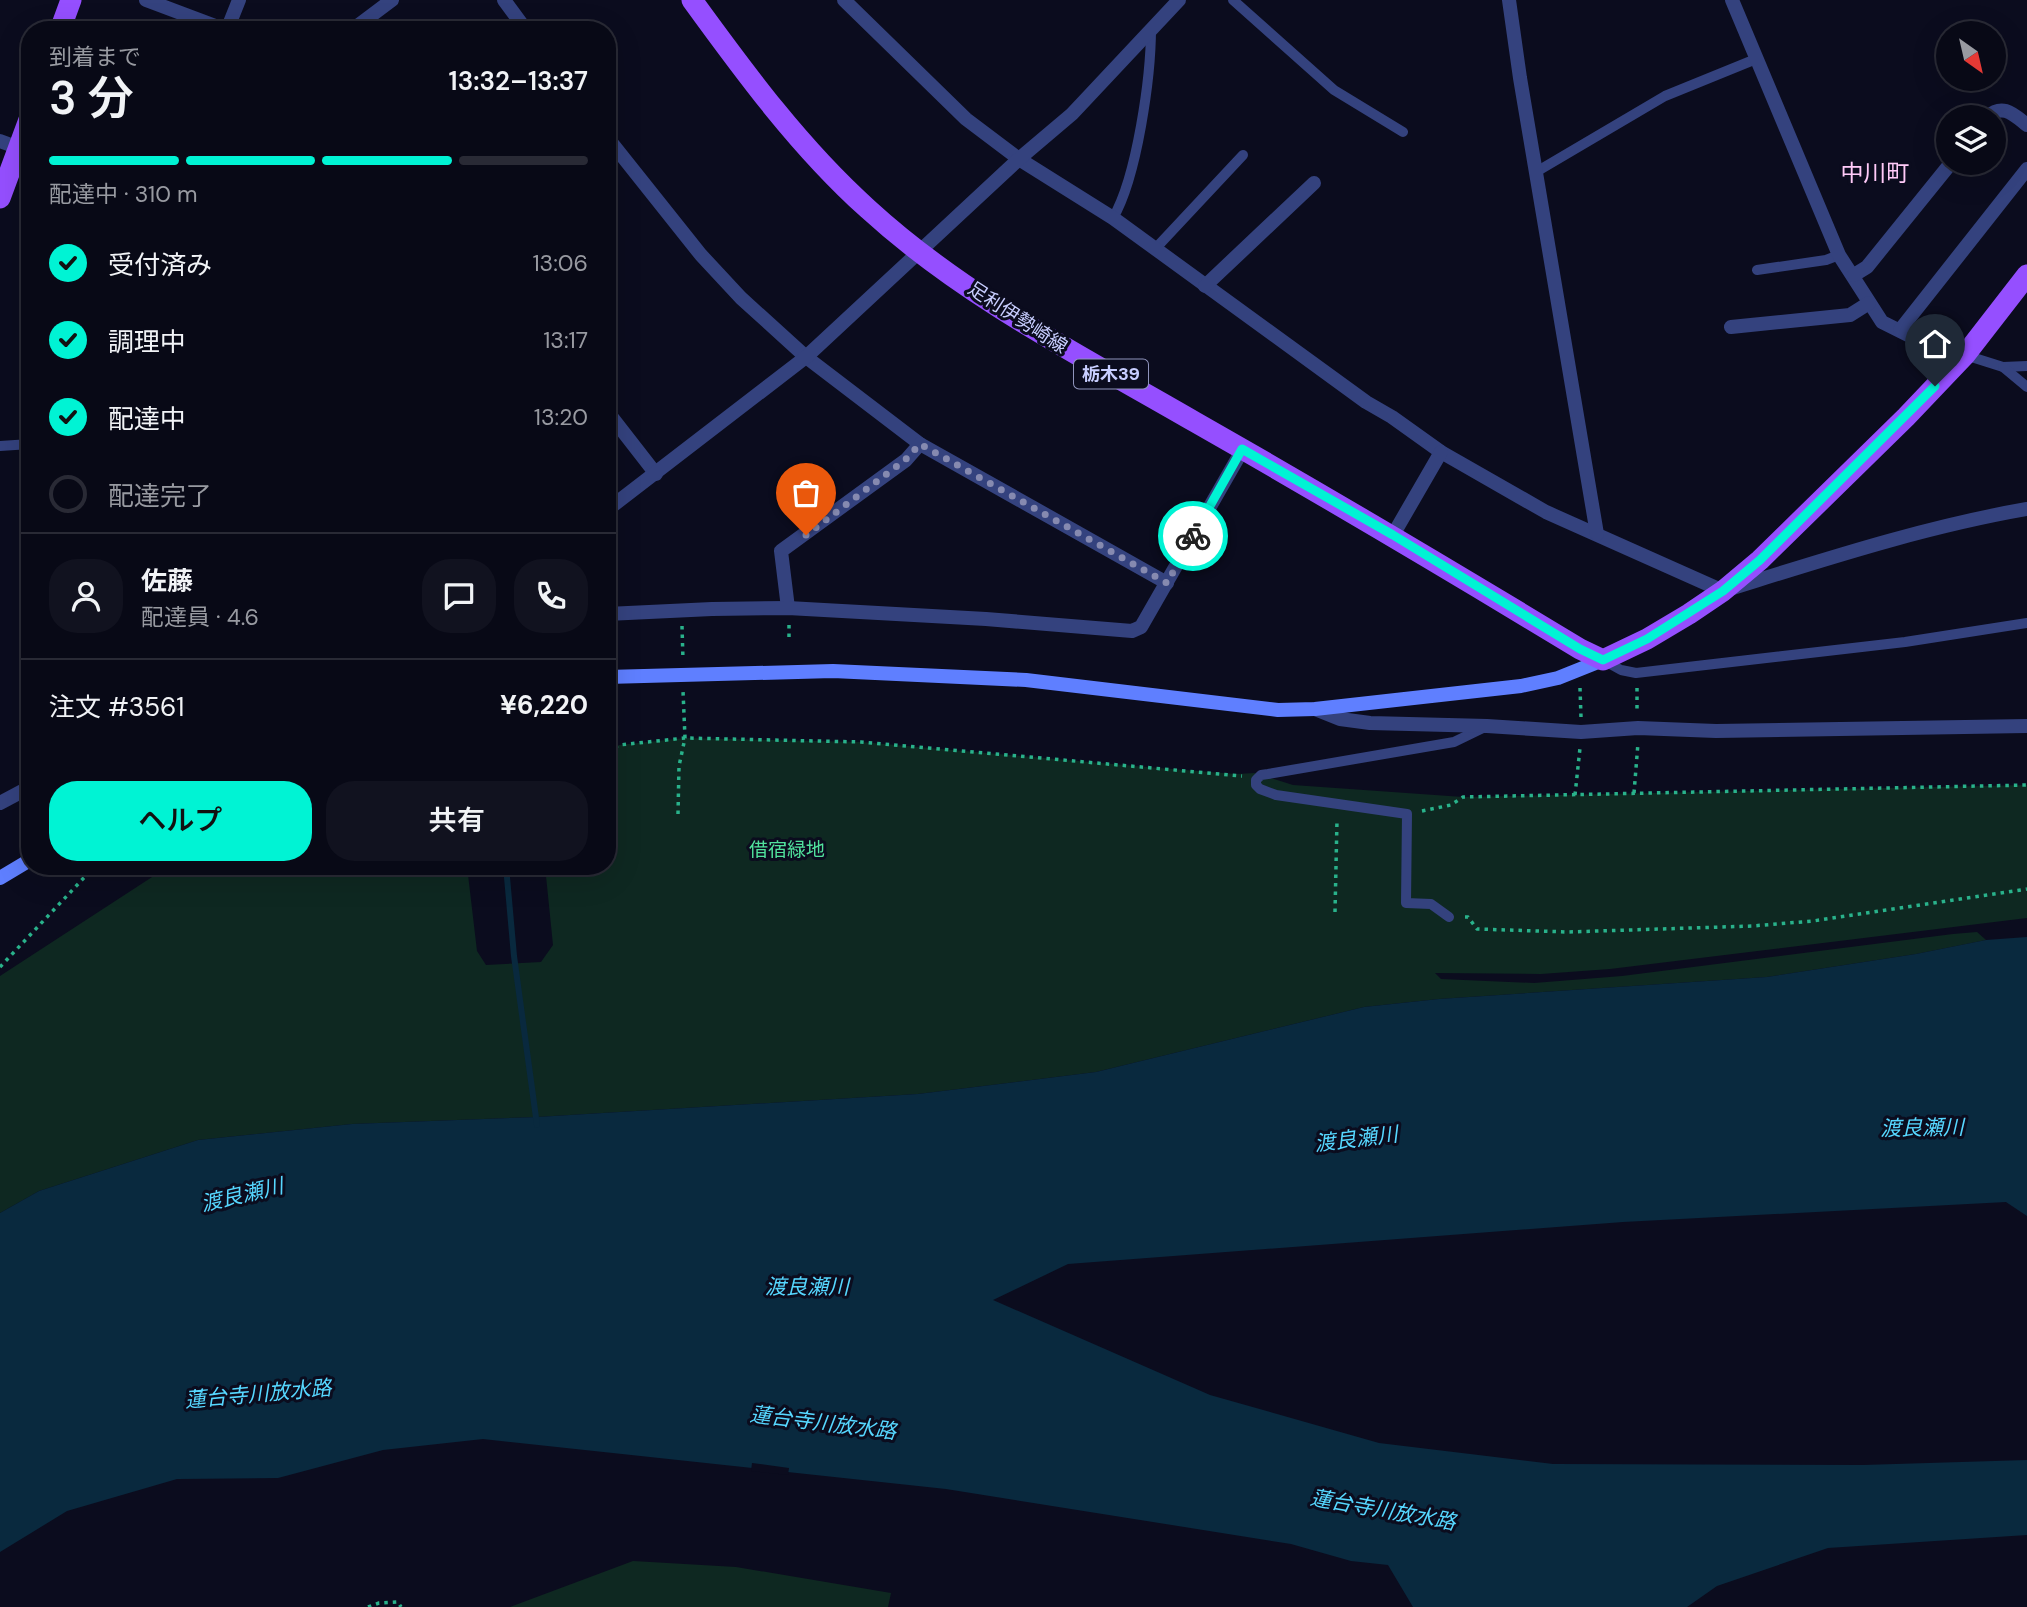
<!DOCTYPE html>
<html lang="ja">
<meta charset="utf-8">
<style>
:root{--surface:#080916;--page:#11121f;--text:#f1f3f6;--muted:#989aa1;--line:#292a35;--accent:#00f3d4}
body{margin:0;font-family:"DM Sans","Noto Sans JP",sans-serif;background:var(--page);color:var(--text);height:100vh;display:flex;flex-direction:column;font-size:26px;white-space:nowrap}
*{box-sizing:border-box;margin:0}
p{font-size:23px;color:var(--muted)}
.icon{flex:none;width:38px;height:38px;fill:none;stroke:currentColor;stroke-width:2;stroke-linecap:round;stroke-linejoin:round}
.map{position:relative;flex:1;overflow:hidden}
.panel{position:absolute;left:21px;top:21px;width:595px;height:854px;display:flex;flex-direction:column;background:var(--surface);border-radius:28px;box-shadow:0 7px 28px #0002,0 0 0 2px var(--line)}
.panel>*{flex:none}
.needle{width:46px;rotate:146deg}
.fabs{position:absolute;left:1936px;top:21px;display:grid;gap:14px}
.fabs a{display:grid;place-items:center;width:70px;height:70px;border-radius:50%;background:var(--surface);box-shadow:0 7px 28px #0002,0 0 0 2px var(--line);font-size:35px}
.pin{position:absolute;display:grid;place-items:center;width:60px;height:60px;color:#fff;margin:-72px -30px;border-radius:50% 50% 50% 0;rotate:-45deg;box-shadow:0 0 7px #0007}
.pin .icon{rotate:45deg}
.courier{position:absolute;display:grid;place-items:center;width:70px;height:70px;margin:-35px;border:5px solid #00f3d4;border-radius:50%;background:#fff;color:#222;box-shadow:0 2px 9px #0007}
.overview em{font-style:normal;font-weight:600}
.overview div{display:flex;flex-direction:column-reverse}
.overview{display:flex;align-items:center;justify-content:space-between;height:119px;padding:0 28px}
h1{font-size:46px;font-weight:600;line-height:52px}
.bar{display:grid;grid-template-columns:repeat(4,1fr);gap:10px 7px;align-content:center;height:84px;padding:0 28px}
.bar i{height:9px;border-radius:5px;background:var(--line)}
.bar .active{background:var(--accent)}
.bar p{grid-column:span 4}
.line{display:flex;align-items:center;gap:18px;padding:0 28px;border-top:2px solid var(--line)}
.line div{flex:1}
.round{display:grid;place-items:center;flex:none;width:74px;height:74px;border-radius:28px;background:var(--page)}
ol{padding:0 28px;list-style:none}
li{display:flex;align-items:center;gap:21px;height:77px}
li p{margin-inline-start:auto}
li .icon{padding:7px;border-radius:50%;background:var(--accent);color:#111;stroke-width:4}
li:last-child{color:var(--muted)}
li i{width:38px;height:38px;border:4px solid var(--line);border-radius:50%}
.cta{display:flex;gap:14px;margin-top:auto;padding:14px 28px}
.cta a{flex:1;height:80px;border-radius:28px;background:var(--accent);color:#111;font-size:28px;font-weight:600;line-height:80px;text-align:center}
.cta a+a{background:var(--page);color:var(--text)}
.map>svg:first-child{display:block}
</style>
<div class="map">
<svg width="2027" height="1607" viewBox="0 0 2027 1607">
<rect width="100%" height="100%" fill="#0b0c1e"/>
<g fill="#0e2821">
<polygon points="685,738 862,742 1147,767 1236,774 1255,773 1293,785 1463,797 2027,785 2027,918 1610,969 1541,974 1435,973 1441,979 1534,983 1622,976 1953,934 1977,932 1986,940 1916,954 1767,977 1439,999 1364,1007 1096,1072 918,1094 537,1117 352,1124 198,1140 39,1191 0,1213 0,976 169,866 467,866 477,951 486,965 541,962 553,945 545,866 607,866 607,751 619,745"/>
<polygon points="633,1561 736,1567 891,1593 888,1607 510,1607"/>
</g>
<polygon fill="#09293e" points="2027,937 2027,1216 2006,1202 1623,1222 1068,1264 993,1300 1210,1395 1379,1443 1553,1464 1863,1465 2027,1460 2027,1535 1828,1548 1717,1586 1687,1607 1413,1607 1388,1565 1351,1561 1291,1544 946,1489 483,1439 383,1450 278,1478 177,1479 67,1511 0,1552 0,1213 39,1191 198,1140 352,1124 537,1117 918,1094 1096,1072 1364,1007 1439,999 1767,977 1916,954 1986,940"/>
<polygon fill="#0b0c1e" points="752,1463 789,1468 788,1475 751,1471"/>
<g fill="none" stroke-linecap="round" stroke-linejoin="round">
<polyline stroke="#09293e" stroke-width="6" points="506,866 514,956 537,1125"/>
<g stroke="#29b28b" stroke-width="3.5" stroke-dasharray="3.5 5" stroke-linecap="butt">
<polyline points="682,626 683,660"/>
<polyline points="789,637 789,625"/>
<polyline points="1580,688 1581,717"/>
<polyline points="1637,688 1637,712"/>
<polyline points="607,751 619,745 685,738 861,742 1242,776"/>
<polyline points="1634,793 1638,743"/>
<polyline points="1575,795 1580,748"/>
<polyline points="1422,811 1451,805 1463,797 2027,785"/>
<polyline points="678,814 679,766 685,738 683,691"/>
<polyline points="1335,912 1337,820"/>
<polyline points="1465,917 1468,917 1477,929 1568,932 1752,926 1813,921 2027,889"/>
<polyline points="0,967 95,866"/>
<polyline points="368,1607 379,1603 398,1602 401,1607"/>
</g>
<g stroke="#34427e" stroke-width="10">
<polyline points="1233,0 1334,90 1403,132"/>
<polyline points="1536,172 1665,96 1756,59"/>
<path d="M 1113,218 C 1137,177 1151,77 1151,28"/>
<polyline points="1155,249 1243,155"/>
<polyline points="1757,270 1826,260 1839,255"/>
<polyline points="1965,355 2003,367 2027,366"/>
<polyline points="2003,367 2027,387"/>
<polyline points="0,446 30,444"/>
<polyline points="1603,660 1621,670 1636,673 1905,642 2027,623"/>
<polyline points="1449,917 1431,904 1406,903 1407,814 1276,795 1260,789 1256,785 1256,780 1261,775 1268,774 1454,742 1487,726"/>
</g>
<g stroke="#34427e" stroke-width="14">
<polyline points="146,0 226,30"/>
<polyline points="504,0 526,30"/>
<path d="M 844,0 L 966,119 L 1019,159 L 1113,218 L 1366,402 L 1392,417 L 1441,452 L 1546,512 L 1723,591 C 1823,560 1923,527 2027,509"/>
<polyline points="1509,0 1520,78 1597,534"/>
<polyline points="1732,0 1839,255 1882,322 1940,351 1965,355"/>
<polyline points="227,30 239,0"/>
<polyline points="352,30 392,0"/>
<path d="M 1987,117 C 2003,103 2013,114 2027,125"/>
<polyline points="607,137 701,255 741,298 806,357 920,444 1167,583"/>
<polyline points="0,141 19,148"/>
<polyline points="1854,275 1867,267 1951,163"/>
<polyline points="1205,286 1314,183"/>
<polyline points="1731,327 1850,315 1869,303"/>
<polyline points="1900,330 2027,169"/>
<polyline points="607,411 656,474"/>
<polyline points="607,510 806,357 1019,159 1072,114 1179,0"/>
<polyline points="1393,535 1441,452"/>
<polyline points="788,608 781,551 906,460 920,444"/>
<polyline points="607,614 712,609 788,608 986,619 1132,631 1141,627 1243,449"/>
<polyline points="1315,709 1340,719 1370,723 1487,726 1581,732 1638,728 1716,731 2027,726"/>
<polyline points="0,803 30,787"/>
</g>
<g stroke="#5f7fff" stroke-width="14">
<polyline points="607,677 833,671 1026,680 1278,710 1315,709 1521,686 1558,678 1603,660"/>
<polyline points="0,878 30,860"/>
</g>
<g stroke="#954fff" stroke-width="21">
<path d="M 692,0 C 745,73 800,148 868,209 C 964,297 1083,357 1195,422 C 1325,496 1453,572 1580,649 L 1603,660 L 1647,639 L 1689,614 L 1723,591 L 1760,560 L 1906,417 L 1965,355 L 2027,275"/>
<polyline points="60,30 71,0"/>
<polyline points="0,198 30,117"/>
</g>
</g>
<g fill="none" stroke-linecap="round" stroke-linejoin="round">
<polyline stroke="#868ab0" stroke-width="7" stroke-dasharray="0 12.6" points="806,535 905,460 920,444 1167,583 1193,536"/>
<polyline stroke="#00f3d4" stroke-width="9" points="1193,536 1242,449 1393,535 1580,649 1603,660 1647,639 1723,591 1760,560 1935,386"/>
</g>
<g text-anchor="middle" stroke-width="6" stroke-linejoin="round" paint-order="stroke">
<rect fill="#0b0c1e" stroke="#8f94bc" stroke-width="2" x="1074" y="359.5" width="74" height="29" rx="5"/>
<g font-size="18" font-weight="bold" fill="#c8ceff">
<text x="1111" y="380">栃木39</text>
</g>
<g font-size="19" fill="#c8ceff" stroke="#0b0c1e">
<text transform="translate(1018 317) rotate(33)" y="7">足利伊勢崎線</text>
</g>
<g font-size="19" fill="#51e29d" stroke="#0b0c1e">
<text x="787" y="856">借宿緑地</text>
</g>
<g font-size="21" font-style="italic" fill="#56d7ff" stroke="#0b0c1e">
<text transform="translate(1922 1128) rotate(-1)" y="7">渡良瀬川</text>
<text transform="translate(1356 1139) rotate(-7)" y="7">渡良瀬川</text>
<text transform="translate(242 1195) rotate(-13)" y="7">渡良瀬川</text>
<text x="807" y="1294">渡良瀬川</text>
<text transform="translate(258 1394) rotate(-5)" y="7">蓮台寺川放水路</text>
<text transform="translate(823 1423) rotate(7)" y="7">蓮台寺川放水路</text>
<text transform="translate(1383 1510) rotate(10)" y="7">蓮台寺川放水路</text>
</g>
<g font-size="23" fill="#ffcaf8" stroke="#0b0c1e">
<text x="1875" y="181">中川町</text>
</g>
</g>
</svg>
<div class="fabs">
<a><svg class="needle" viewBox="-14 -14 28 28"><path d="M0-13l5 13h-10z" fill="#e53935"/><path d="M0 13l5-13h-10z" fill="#989aa1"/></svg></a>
<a><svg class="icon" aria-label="layers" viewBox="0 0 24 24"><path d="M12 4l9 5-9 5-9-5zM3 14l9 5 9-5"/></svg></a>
</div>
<div class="pin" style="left:806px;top:535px;background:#ea580c"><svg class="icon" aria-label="bag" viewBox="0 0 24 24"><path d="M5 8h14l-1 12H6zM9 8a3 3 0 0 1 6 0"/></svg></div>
<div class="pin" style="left:1935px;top:386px;background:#1f2937"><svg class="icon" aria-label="home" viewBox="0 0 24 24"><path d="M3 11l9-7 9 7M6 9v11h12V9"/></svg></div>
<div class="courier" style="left:1193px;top:536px"><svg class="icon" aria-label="bike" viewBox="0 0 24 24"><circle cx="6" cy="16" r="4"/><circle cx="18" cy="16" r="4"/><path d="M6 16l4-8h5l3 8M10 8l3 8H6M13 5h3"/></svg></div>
<section class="panel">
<div class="overview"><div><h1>3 分</h1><p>到着まで</p></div><em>13:32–13:37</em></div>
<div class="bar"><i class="active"></i><i class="active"></i><i class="active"></i><i></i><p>配達中 · 310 m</p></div>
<ol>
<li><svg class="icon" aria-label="check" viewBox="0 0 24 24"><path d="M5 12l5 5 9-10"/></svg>受付済み<p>13:06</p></li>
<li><svg class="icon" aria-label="check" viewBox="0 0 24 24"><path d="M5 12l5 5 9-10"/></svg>調理中<p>13:17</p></li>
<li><svg class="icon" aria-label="check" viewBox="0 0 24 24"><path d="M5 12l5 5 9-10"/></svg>配達中<p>13:20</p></li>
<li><i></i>配達完了</li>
</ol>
<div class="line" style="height:126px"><a class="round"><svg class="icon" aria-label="person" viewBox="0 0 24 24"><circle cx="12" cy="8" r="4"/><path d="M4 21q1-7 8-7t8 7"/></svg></a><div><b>佐藤</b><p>配達員 · 4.6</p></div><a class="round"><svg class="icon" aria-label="chat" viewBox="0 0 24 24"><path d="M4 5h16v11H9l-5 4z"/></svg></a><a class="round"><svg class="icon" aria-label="phone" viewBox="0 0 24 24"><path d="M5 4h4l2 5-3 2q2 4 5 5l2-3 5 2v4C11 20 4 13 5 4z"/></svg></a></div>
<div class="line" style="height:91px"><div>注文 #3561</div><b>¥6,220</b></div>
<div class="cta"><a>ヘルプ</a><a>共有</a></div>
</section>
</div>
